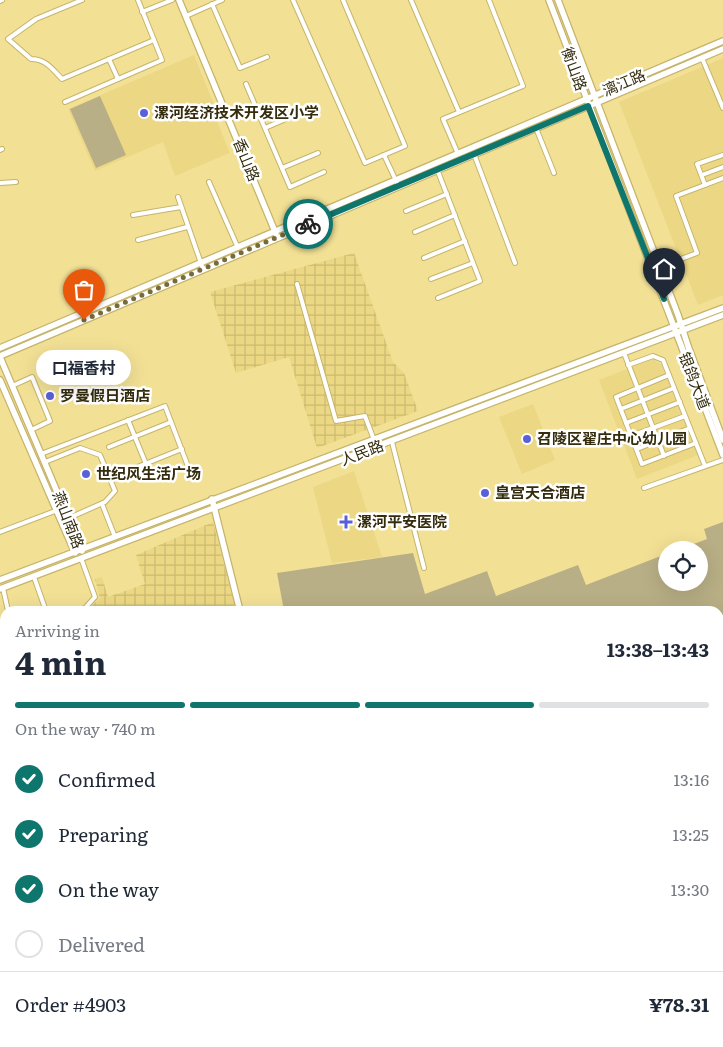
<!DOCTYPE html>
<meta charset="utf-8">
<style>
:root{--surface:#fff;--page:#f6f6f7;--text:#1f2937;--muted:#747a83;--line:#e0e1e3;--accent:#0f766e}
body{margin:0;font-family:Literata,"Noto Sans SC",serif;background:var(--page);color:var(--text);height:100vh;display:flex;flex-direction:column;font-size:19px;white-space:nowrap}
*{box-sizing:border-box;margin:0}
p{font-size:16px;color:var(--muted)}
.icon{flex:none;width:28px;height:28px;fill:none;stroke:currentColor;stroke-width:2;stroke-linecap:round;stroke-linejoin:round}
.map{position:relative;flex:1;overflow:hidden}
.side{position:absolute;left:0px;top:606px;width:724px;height:441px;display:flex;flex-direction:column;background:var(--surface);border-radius:15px 15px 0 0;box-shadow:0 5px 20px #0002}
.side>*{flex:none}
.tools{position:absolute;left:658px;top:541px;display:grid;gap:10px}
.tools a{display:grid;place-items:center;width:50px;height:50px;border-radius:50%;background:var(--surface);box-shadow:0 5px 20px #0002;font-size:25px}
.pin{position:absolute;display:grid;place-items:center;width:42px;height:42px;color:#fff;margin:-51px -21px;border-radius:50% 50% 50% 0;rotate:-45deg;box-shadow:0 0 5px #0007}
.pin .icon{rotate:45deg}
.courier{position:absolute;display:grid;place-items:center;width:50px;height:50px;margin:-25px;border:4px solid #0f766e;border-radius:50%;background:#fff;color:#222;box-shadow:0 1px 6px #0007}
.bubble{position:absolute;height:35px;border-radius:18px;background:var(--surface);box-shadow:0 5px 20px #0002;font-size:16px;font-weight:700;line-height:35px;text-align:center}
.summary em{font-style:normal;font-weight:700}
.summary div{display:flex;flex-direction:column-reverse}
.summary{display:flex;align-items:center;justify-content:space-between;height:85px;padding:0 15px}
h1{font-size:32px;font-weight:700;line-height:38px}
.bar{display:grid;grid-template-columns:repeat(4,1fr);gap:8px 5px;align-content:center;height:60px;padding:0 15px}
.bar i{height:6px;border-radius:4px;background:var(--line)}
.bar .current{background:var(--accent)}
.bar p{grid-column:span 4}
.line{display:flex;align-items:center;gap:12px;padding:0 15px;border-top:1px solid var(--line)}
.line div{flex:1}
ol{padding:0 15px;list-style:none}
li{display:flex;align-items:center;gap:15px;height:55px}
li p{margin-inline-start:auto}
li .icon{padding:5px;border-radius:50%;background:var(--accent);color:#fff;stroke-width:4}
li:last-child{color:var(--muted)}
li i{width:28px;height:28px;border:2px solid var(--line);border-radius:50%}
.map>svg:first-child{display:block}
</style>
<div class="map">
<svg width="723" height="1047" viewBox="0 0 723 1047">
<defs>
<pattern id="industrial-grid" width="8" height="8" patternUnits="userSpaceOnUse" patternTransform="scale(1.25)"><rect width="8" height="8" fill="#ecd884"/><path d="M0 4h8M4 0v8" fill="none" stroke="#cbba71"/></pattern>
</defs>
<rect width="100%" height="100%" fill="#f2e095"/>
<g fill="#ecd884">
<polygon points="194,55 219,117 216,119 230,153 175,176 163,142 95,171 68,109"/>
<polygon points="723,58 723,295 698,305 619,102"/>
<polygon points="652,359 661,364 698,455 637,479 599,380"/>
<polygon points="533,404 555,460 522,474 499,417"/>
<polygon points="354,471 382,557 332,563 313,487"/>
</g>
<g fill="url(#industrial-grid)">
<polygon points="354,253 393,362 404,373 418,411 317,448 289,357 236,373 210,292"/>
<polygon points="213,522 236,611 86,611 100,598 95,579 102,577 108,597 145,584 136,555"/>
<polygon points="5,641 5,746 0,746 0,643"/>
<polygon points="5,747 5,798 0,798 0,748"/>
<polygon points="5,799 5,992 0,993 0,800"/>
<polygon points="723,970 723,1027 719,1029 719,971"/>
<polygon points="340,1042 341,1047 86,1047 85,1043"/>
<polygon points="549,1043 549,1042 683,1043 671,1047 546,1047 545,1044"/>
</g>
<g fill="#b8af86">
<polygon points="100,96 126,155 96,168 70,109"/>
<polygon points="723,522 723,647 721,648 723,697 719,699 719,611 284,611 277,573 413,553 425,594 487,571 496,596 578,565 586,585 666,554 666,582 699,582 699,550 678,550 707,539 704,529"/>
<polygon points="719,744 723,754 723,780 719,782"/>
<polygon points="723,919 723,967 719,969 719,921"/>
<polygon points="350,1043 350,1042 404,1043 394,1047 351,1047"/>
<polygon points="463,1043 543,1043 533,1047 455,1047"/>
</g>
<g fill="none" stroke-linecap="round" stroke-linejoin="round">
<g stroke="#c6b46a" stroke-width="6">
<g id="street">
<path d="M 82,0 L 36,19 L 8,39 L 31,59 C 46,59 52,69 62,79 L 154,40 L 138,0"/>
<polyline points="293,0 365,163 405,146 343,0"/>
<polyline points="411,0 459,112"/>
<polyline points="0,1 2,0"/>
<polyline points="212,4 240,68 267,57"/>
<polyline points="142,12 172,0"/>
<polyline points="186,16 222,0"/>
<polyline points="702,58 723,108"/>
<polyline points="109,59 118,79"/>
<polyline points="246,84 290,187 324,172"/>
<polyline points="65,102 162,60 154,40"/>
<polyline points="229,119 256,107"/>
<polyline points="265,128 302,112"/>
<polyline points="536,128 554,173"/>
<polyline points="0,150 2,149"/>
<polyline points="458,154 443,119 523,86 489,0"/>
<polyline points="474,154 515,263"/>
<polyline points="384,155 398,185"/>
<polyline points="282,168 318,153"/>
<polyline points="437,169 480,281 438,298"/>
<polyline points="702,175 723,167"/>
<polyline points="209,182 238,248"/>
<polyline points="0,183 16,182"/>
<polyline points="705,185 697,164 723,155"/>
<polyline points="178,197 203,269"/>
<polyline points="406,211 447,194"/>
<polyline points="133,215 181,207"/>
<polyline points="415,232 455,215"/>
<polyline points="138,240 187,227"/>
<polyline points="424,258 465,241"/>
<polyline points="660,267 697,253 676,196 723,178"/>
<polyline points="431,279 473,263"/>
<polyline points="297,284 336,421 365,416 374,440"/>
<polyline points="624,353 664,456"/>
<polyline points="628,365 653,356 663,360 705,466"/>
<polyline points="669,375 616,397 642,464 696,443"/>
<polyline points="12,386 32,377 50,421 31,430"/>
<polyline points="621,409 674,388"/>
<polyline points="128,420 146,464"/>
<polyline points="626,423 680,402"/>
<polyline points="631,436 685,416"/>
<polyline points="392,442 424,568"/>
<polyline points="109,447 171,422"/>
<polyline points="637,449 690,428"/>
<polyline points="41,454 165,406 189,469"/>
<polyline points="45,462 80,448 100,455 115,491 105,502 69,518"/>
<polyline points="125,472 182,449"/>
<polyline points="644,488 723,460"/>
<polyline points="102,504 115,537"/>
<polyline points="0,532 55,511"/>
<polyline points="34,577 46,611"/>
<polyline points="3,588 8,611"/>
<polyline points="75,611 85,608 95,597 81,558"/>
<polyline points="0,639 5,637"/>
<polyline points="719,708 723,707"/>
<polyline points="0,876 5,875"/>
<polyline points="80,1042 81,1047"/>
<polyline points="289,1047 315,1042"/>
</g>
</g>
<g stroke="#c6b46a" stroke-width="8">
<g id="secondary">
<polyline points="179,0 276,234"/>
<polyline points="549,0 723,455"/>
<polyline points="558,0 678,315 688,346 723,440"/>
<polyline points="0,348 723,41"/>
<polyline points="0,356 723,49"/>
<polyline points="0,357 82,551"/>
<polyline points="0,380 75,553"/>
<polyline points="212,499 240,611"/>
<polyline points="0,580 723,308"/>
<polyline points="0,589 723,315"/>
<polyline points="719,863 723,873"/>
<polyline points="719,914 723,912"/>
<polyline points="719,1035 723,1034"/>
<polyline points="346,1042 347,1047"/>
<polyline points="404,1047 415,1042"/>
<polyline points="687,1047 699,1042"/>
</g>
</g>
<use href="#street" stroke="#fff" stroke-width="4"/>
<use href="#secondary" stroke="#fff" stroke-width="5.5"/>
</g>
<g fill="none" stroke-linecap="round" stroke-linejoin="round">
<polyline stroke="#766b3d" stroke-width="5" stroke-dasharray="0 9" points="84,320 308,224"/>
<polyline stroke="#0f766e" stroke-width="6" points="308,224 588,106 664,299"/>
</g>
<g fill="#5a60d8" stroke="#fff" stroke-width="2">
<circle cx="144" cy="113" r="5"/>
<circle cx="50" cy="396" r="5"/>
<circle cx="527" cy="439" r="5"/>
<circle cx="86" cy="474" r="5"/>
<circle cx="485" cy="493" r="5"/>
<path d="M343.5 514.5h5v5h5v5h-5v5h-5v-5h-5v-5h5z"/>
</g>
<g text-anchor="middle" stroke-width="5" stroke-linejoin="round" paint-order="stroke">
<g font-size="15" fill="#342c0d" stroke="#fff">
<text transform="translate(574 69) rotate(70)" y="5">衡山路</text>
<text transform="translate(624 83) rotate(-23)" y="5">漓江路</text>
<text transform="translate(246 160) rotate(68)" y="5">香山路</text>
<text transform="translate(694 381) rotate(69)" y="5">银鸽大道</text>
<text transform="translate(362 453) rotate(-21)" y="5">人民路</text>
<text transform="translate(68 520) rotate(69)" y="5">燕山南路</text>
</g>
<g font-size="15" font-weight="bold" fill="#342c0d" stroke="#fff" text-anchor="start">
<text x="154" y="118">漯河经济技术开发区小学</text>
<text x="60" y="401">罗曼假日酒店</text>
<text x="537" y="444">召陵区翟庄中心幼儿园</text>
<text x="96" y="479">世纪风生活广场</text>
<text x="495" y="498">皇宫天合酒店</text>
<text x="357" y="527">漯河平安医院</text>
</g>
</g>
</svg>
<div class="tools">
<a><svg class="icon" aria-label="locate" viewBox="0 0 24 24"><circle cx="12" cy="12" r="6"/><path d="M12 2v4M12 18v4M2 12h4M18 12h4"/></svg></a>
</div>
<div class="pin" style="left:84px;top:320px;background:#ea580c"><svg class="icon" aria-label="bag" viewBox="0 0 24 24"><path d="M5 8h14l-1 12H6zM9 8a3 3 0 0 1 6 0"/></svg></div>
<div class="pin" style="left:664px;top:299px;background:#1f2937"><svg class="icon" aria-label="home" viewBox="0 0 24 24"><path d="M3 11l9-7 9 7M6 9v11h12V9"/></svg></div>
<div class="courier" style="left:308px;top:224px"><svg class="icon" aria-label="bike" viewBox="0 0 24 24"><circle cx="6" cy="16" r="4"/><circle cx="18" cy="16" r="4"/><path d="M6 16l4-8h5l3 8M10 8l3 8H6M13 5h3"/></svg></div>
<div class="bubble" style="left:36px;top:350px;width:95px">口福香村</div>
<section class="side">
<div class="summary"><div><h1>4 min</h1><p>Arriving in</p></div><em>13:38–13:43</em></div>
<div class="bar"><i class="current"></i><i class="current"></i><i class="current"></i><i></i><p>On the way · 740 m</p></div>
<ol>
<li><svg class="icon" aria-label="check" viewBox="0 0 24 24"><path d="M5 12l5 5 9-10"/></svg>Confirmed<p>13:16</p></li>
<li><svg class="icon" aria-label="check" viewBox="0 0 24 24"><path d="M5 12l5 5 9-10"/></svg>Preparing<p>13:25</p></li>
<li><svg class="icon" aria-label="check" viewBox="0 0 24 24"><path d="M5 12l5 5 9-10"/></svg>On the way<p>13:30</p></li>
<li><i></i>Delivered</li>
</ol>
<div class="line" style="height:65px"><div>Order #4903</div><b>¥78.31</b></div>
</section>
</div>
